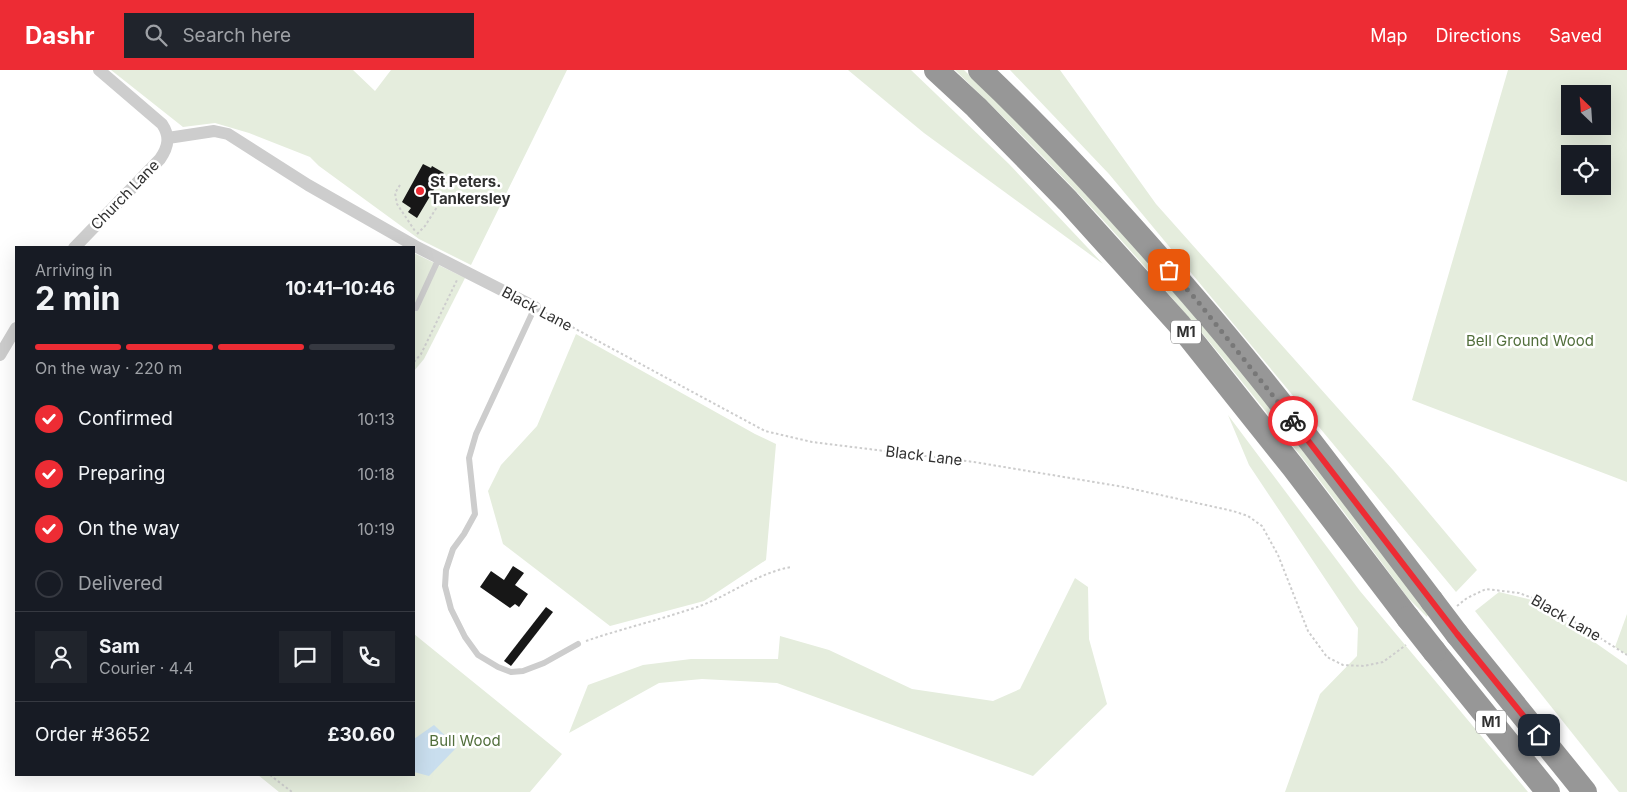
<!DOCTYPE html>
<meta charset="utf-8">
<style>
:root{--surface:#171b24;--page:#20242c;--text:#f1f3f6;--muted:#9ea1a6;--line:#363941;--accent:#ed2c34}
body{margin:0;font-family:Inter,sans-serif;background:var(--page);color:var(--text);height:100vh;display:flex;flex-direction:column;font-size:19px;white-space:nowrap}
*{box-sizing:border-box;margin:0}
p{font-size:16px;color:var(--muted)}
.icon{flex:none;width:28px;height:28px;fill:none;stroke:currentColor;stroke-width:2;stroke-linecap:round;stroke-linejoin:round}
.map{position:relative;flex:1;overflow:hidden}
.drawer{position:absolute;left:15px;top:176px;width:400px;height:530px;display:flex;flex-direction:column;background:var(--surface);border-radius:0px;box-shadow:0 5px 20px #0002}
.drawer>*{flex:none}
.needle{width:32px;rotate:335deg}
.controls{position:absolute;left:1561px;top:15px;display:grid;gap:10px}
.controls a{display:grid;place-items:center;width:50px;height:50px;border-radius:0px;background:var(--surface);box-shadow:0 5px 20px #0002;font-size:25px}
.pin{position:absolute;display:grid;place-items:center;width:42px;height:42px;color:#fff;margin:-21px;border-radius:10px;box-shadow:0 2px 8px #0006}
.courier{position:absolute;display:grid;place-items:center;width:50px;height:50px;margin:-25px;border:4px solid #ed2c34;border-radius:50%;background:#fff;color:#222;box-shadow:0 1px 6px #0007}
.headline em{font-style:normal;font-weight:700}
.headline div{display:flex;flex-direction:column-reverse}
.headline{display:flex;align-items:center;justify-content:space-between;height:85px;padding:0 20px}
h1{font-size:32px;font-weight:700;line-height:38px}
.bar{display:grid;grid-template-columns:repeat(4,1fr);gap:8px 5px;align-content:center;height:60px;padding:0 20px}
.bar i{height:6px;border-radius:4px;background:var(--line)}
.bar .current{background:var(--accent)}
.bar p{grid-column:span 4}
.line{display:flex;align-items:center;gap:12px;padding:0 20px;border-top:1px solid var(--line)}
.line div{flex:1}
.round{display:grid;place-items:center;flex:none;width:52px;height:52px;border-radius:0px;background:var(--page)}
ol{padding:0 20px;list-style:none}
li{display:flex;align-items:center;gap:15px;height:55px}
li p{margin-inline-start:auto}
li .icon{padding:5px;border-radius:50%;background:var(--accent);color:#fff;stroke-width:4}
li:last-child{color:var(--muted)}
li i{width:28px;height:28px;border:2px solid var(--line);border-radius:50%}
header{display:flex;align-items:center;gap:30px;box-sizing:border-box;height:70px;padding:0 25px;background:var(--accent);color:#fff}
header strong{font-size:24px}
nav{display:flex;gap:28px;margin-inline-start:auto;font-size:18px}
.search{width:350px;height:45px;background:var(--page);display:flex;align-items:center;gap:12px;box-sizing:border-box;padding:0 18px;border-radius:0px;color:var(--muted);font-size:19px}
.map>svg:first-child{display:block}
</style>
<header>
<strong>Dashr</strong>
<div class="search"><svg class="icon" aria-label="search" viewBox="0 0 24 24"><circle cx="10" cy="10" r="6"/><path d="M15 15l6 6"/></svg>Search here</div>
<nav><a>Map</a><a>Directions</a><a>Saved</a></nav>
</header>
<div class="map">
<svg width="1627" height="722" viewBox="0 0 1627 722">
<rect width="100%" height="100%" fill="#fff"/>
<g fill="#e5eddd" fill-rule="evenodd">
<polygon points="111,0 353,0 375,21 391,0 567,0 471,195 419,169 319,96 310,87 249,63 215,53 183,57"/>
<polygon points="848,0 911,0 1009,94 1103,194 924,63"/>
<path d="M 955,0 L 964,0 C 1052,85 1135,176 1214,269 C 1288,357 1358,453 1428,544 L 1427,547 L 1408,528 C 1320,409 1229,290 1129,179 C 1074,117 1015,58 955,0 Z"/>
<polygon points="1010,0 1060,0 1156,134 1393,400 1477,500 1456,522 1109,104"/>
<path d="M 1508,0 L 1627,0 L 1627,412 L 1412,330 ZM 1570,24 L 1602,24 L 1602,56 L 1570,56 ZM 1570,84 L 1602,84 L 1602,116 L 1570,116 Z"/>
<polygon points="414,183 465,208 424,289 414,301"/>
<polygon points="576,264 755,364 776,374 766,490 704,531 610,556 503,474 488,421 501,395 537,356"/>
<polygon points="1228,345 1360,521 1528,722 1285,722 1320,624 1357,586 1358,558 1249,395"/>
<polygon points="1075,508 1088,517 1089,569 1107,634 1033,706 777,613 702,609 659,613 569,663 588,615 643,595 691,589 778,589 780,566 829,580 912,619 993,631 1020,619"/>
<polygon points="1499,522 1536,531 1627,595 1627,722 1619,722 1475,541"/>
<polygon points="1627,544 1627,585 1615,577"/>
<polygon points="414,564 562,684 530,722 279,722 258,705 414,705"/>
</g>
<polygon fill="#c9deee" points="434,655 457,677 429,706 414,702 414,669"/>
<g fill="#171717">
<polygon points="423,94 431,98 432,96 444,103 417,148 408,142 411,138 402,132"/>
<polygon points="513,496 524,503 515,515 528,524 519,537 515,534 510,538 480,517 491,501 504,510"/>
<polygon points="546,537 553,542 511,596 504,591"/>
</g>
<g fill="none" stroke-linecap="round" stroke-linejoin="round">
<g stroke="#cdcdcd" stroke-width="2" stroke-dasharray="2.5 2.5" stroke-linecap="butt">
<polyline points="400,115 395,123 397,134 415,161"/>
<polyline points="417,164 425,156 437,137"/>
<polyline points="546,243 765,361 812,372 974,392 1124,417 1233,441 1248,446 1262,456 1278,485 1308,561 1327,587 1343,595 1364,596 1383,592 1406,575"/>
<polyline points="414,292 421,284 457,210"/>
<polyline points="1457,536 1467,528 1486,519 1519,523 1543,532 1627,585"/>
<path d="M 586,571 C 624,558 663,549 700,536 C 732,524 759,502 792,497"/>
<polyline points="270,705 292,722"/>
</g>
<g stroke="#cdcdcd" stroke-width="6">
<polyline points="535,237 476,364 469,388 475,444 464,464 453,479 446,500 445,516 451,539 465,567 478,585 498,597 511,602 523,601 544,593 578,574"/>
<polyline points="416,238 439,188"/>
</g>
<g stroke="#cdcdcd" stroke-width="12">
<polyline points="168,68 214,61 228,64 308,115 415,176 535,237"/>
<path d="M 74,178 L 160,89 C 169,76 170,66 162,54 L 99,0"/>
<polyline points="0,285 16,258"/>
</g>
<g stroke="#979797" stroke-width="24">
<polyline points="936,0 976,37 1068,131 1179,254 1293,397 1408,548"/>
<path d="M 980,0 C 1055,71 1126,149 1194,228 C 1278,325 1354,429 1432,531"/>
<polyline points="1457,564 1585,722"/>
<polyline points="1434,581 1548,722"/>
</g>
<g stroke="#979797" stroke-width="24">
<polyline points="1432,531 1457,564"/>
<polyline points="1408,548 1434,581"/>
</g>
</g>
<g fill="none" stroke-linecap="round" stroke-linejoin="round">
<polyline stroke="#787878" stroke-width="5" stroke-dasharray="0 9" points="1169,200 1195,228 1293,351"/>
<polyline stroke="#ed2c34" stroke-width="6" points="1293,351 1457,564 1539,665"/>
</g>
<circle fill="#ed2c34" stroke="#fff" stroke-width="2" cx="420" cy="121" r="5"/>
<g text-anchor="middle" stroke-width="5" stroke-linejoin="round" paint-order="stroke">
<g fill="#fff" stroke="#6e6e6e" stroke-width="1">
<rect x="1171" y="250.5" width="30" height="23" rx="4"/>
<rect x="1476" y="640.5" width="30" height="23" rx="4"/>
</g>
<g font-size="14" font-weight="bold" fill="#303030">
<text x="1186" y="267">M1</text>
<text x="1491" y="657">M1</text>
</g>
<g font-size="15" font-weight="bold" fill="#303030" stroke="#fff" text-anchor="start">
<text x="430" y="117">St Peters.<tspan x="430" dy="17">Tankersley</tspan></text>
</g>
<g font-size="15" fill="#303030" stroke="#fff">
<text transform="translate(125 125) rotate(-46)" y="5">Church Lane</text>
<text transform="translate(537 239) rotate(28)" y="5">Black Lane</text>
<text transform="translate(924 386) rotate(7)" y="5">Black Lane</text>
<text transform="translate(1566 548) rotate(30)" y="5">Black Lane</text>
</g>
<g font-size="15" fill="#516e3b" stroke="#fff">
<text x="1530" y="276">Bell Ground Wood</text>
<text x="465" y="676">Bull Wood</text>
</g>
</g>
</svg>
<div class="controls">
<a><svg class="needle" viewBox="-14 -14 28 28"><path d="M0-13l5 13h-10z" fill="#e53935"/><path d="M0 13l5-13h-10z" fill="#9ea1a6"/></svg></a>
<a><svg class="icon" aria-label="locate" viewBox="0 0 24 24"><circle cx="12" cy="12" r="6"/><path d="M12 2v4M12 18v4M2 12h4M18 12h4"/></svg></a>
</div>
<div class="pin" style="left:1169px;top:200px;background:#ea580c"><svg class="icon" aria-label="bag" viewBox="0 0 24 24"><path d="M5 8h14l-1 12H6zM9 8a3 3 0 0 1 6 0"/></svg></div>
<div class="pin" style="left:1539px;top:665px;background:#1f2937"><svg class="icon" aria-label="home" viewBox="0 0 24 24"><path d="M3 11l9-7 9 7M6 9v11h12V9"/></svg></div>
<div class="courier" style="left:1293px;top:351px"><svg class="icon" aria-label="bike" viewBox="0 0 24 24"><circle cx="6" cy="16" r="4"/><circle cx="18" cy="16" r="4"/><path d="M6 16l4-8h5l3 8M10 8l3 8H6M13 5h3"/></svg></div>
<section class="drawer">
<div class="headline"><div><h1>2 min</h1><p>Arriving in</p></div><em>10:41–10:46</em></div>
<div class="bar"><i class="current"></i><i class="current"></i><i class="current"></i><i></i><p>On the way · 220 m</p></div>
<ol>
<li><svg class="icon" aria-label="check" viewBox="0 0 24 24"><path d="M5 12l5 5 9-10"/></svg>Confirmed<p>10:13</p></li>
<li><svg class="icon" aria-label="check" viewBox="0 0 24 24"><path d="M5 12l5 5 9-10"/></svg>Preparing<p>10:18</p></li>
<li><svg class="icon" aria-label="check" viewBox="0 0 24 24"><path d="M5 12l5 5 9-10"/></svg>On the way<p>10:19</p></li>
<li><i></i>Delivered</li>
</ol>
<div class="line" style="height:90px"><a class="round"><svg class="icon" aria-label="person" viewBox="0 0 24 24"><circle cx="12" cy="8" r="4"/><path d="M4 21q1-7 8-7t8 7"/></svg></a><div><b>Sam</b><p>Courier · 4.4</p></div><a class="round"><svg class="icon" aria-label="chat" viewBox="0 0 24 24"><path d="M4 5h16v11H9l-5 4z"/></svg></a><a class="round"><svg class="icon" aria-label="phone" viewBox="0 0 24 24"><path d="M5 4h4l2 5-3 2q2 4 5 5l2-3 5 2v4C11 20 4 13 5 4z"/></svg></a></div>
<div class="line" style="height:65px"><div>Order #3652</div><b>£30.60</b></div>
</section>
</div>
